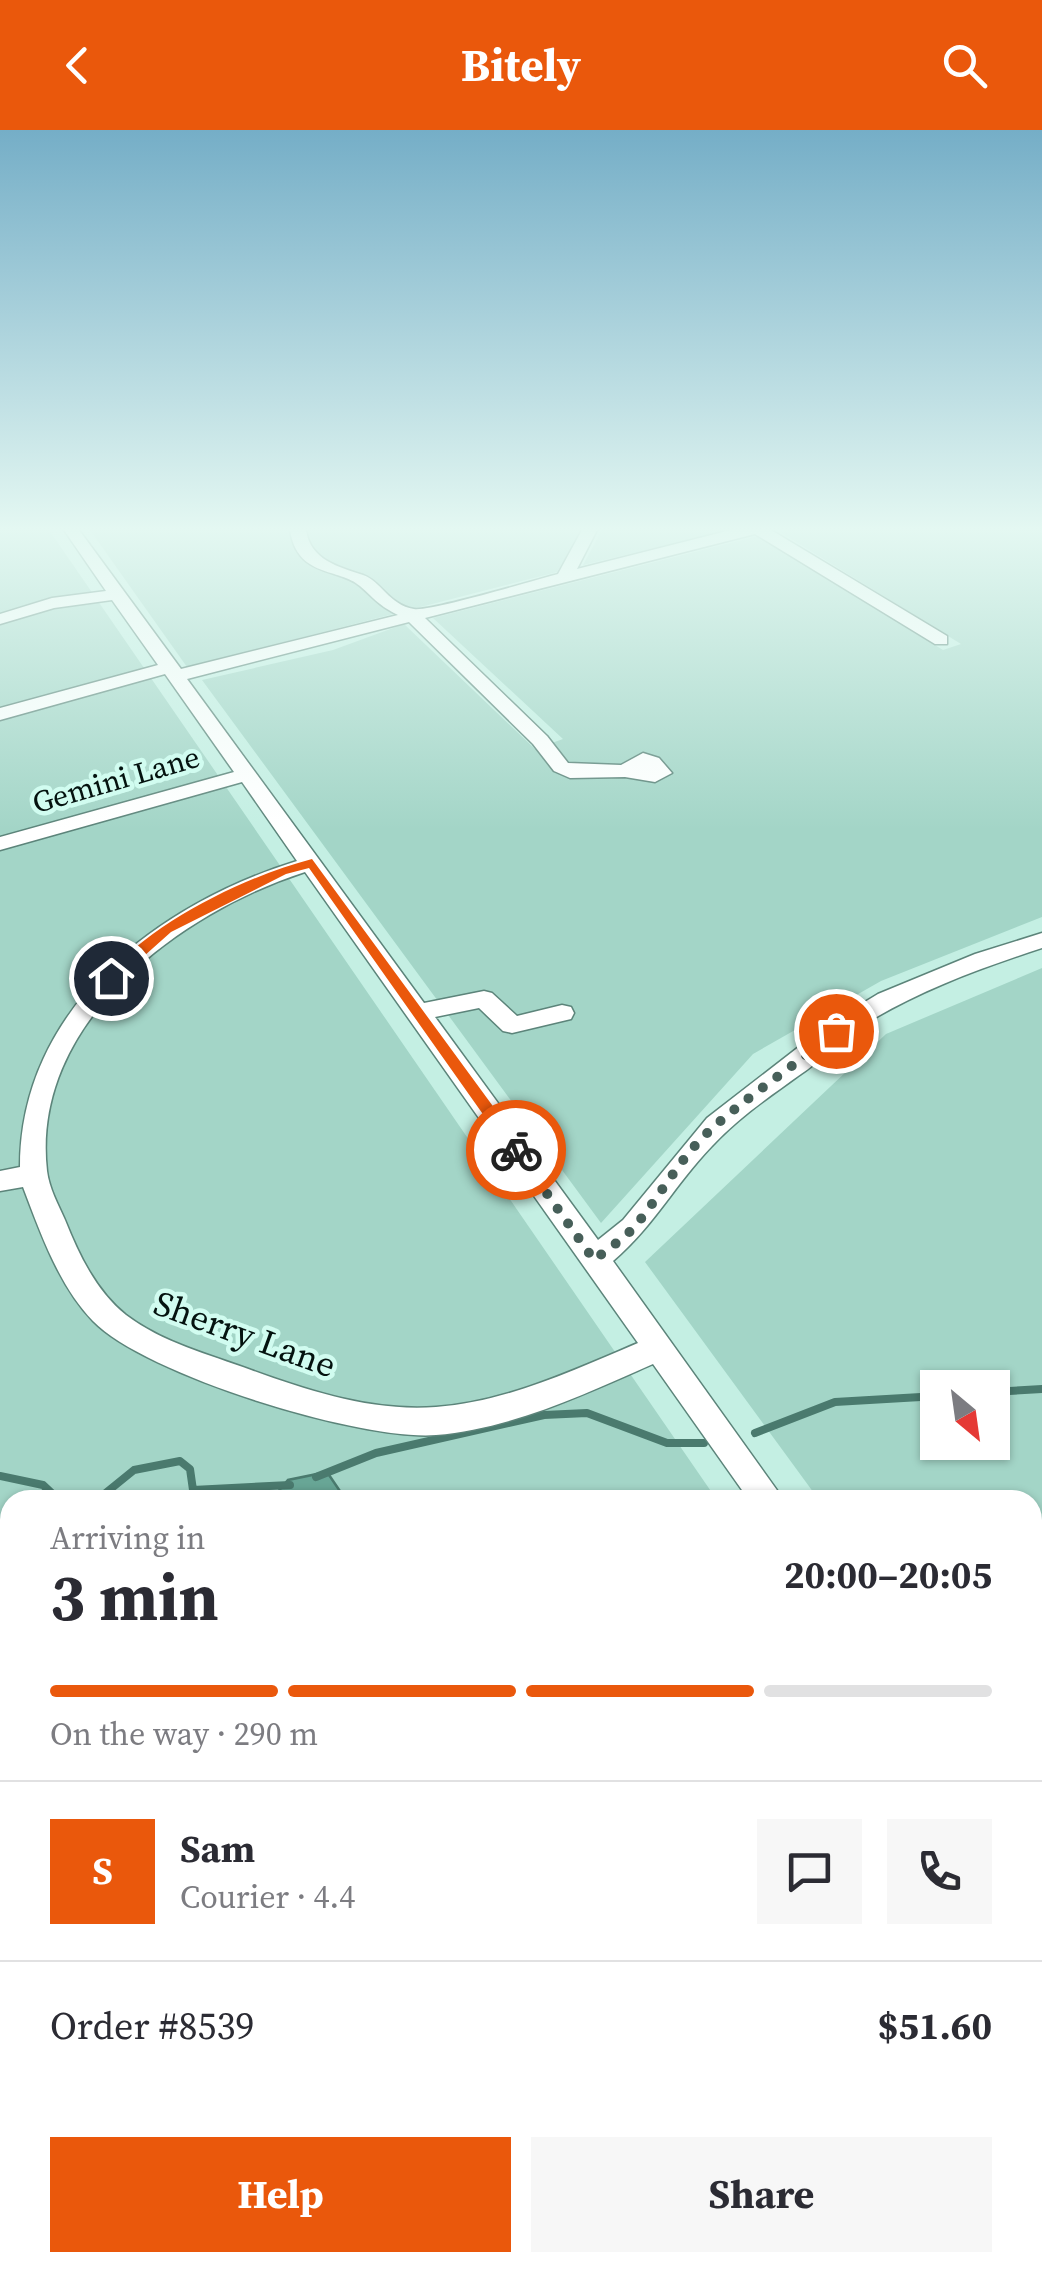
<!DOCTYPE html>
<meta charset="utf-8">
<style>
:root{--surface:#fff;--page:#f7f7f7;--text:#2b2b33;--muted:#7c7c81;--line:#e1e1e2;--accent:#ea580c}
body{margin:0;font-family:"Source Serif 4",serif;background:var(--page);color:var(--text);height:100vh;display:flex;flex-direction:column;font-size:38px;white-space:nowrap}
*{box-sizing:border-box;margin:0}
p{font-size:32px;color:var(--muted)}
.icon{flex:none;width:55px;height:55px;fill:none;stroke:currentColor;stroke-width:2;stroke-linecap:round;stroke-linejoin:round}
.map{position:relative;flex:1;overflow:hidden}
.panel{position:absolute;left:0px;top:1360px;width:1042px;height:782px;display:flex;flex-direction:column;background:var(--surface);border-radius:30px 30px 0 0;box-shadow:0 2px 8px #0004}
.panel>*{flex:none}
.needle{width:65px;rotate:151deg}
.controls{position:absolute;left:920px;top:1240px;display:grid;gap:20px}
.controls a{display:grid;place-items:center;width:90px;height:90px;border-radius:0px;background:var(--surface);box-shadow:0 2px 8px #0004;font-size:50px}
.pin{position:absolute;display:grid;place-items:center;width:85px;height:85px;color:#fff;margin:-42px;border:5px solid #fff;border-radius:50%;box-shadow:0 2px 10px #0007}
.courier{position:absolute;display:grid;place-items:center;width:100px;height:100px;margin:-50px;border:8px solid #ea580c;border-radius:50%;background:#fff;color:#222;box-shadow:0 2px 12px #0007}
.overview em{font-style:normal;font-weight:700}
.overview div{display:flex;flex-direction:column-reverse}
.overview{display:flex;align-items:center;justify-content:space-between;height:170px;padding:0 50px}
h1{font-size:65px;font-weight:700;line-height:75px}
.bar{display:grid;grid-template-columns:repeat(4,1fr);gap:15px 10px;align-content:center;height:120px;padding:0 50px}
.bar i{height:12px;border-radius:8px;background:var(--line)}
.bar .selected{background:var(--accent)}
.bar p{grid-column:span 4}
.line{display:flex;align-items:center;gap:25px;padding:0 50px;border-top:2px solid var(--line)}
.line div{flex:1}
.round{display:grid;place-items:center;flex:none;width:105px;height:105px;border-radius:0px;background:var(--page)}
.button{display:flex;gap:20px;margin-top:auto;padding:20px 50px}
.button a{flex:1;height:115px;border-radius:0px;background:var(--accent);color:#fff;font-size:40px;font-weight:700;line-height:115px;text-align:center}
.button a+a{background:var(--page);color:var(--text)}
header{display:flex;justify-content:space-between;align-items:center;height:130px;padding:0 50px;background:var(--accent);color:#fff;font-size:45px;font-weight:700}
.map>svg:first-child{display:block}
</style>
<header><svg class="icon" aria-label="back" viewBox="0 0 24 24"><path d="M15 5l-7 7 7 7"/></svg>Bitely<svg class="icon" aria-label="search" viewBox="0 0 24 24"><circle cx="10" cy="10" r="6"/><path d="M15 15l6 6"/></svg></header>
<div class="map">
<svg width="1042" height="2141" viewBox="0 0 1042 2141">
<rect width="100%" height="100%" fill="#c4efe3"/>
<g fill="#a3d5c7" fill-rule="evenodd">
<polygon points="0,400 49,400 717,1370 10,1370 10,2132 1032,2132 1033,1827 1042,1841 1042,2141 0,2141"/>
<polygon points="90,400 582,400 557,442 187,537"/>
<polygon points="602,400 729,400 583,435"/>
<polygon points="787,400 1042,400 1042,787 881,851 753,924 601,1093 202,550 333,520 404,494 535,619 563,609 433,488 758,406 943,520 961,514 780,402"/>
<path d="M 1042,838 L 1042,1616 L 1033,1622 L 1032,1370 L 819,1370 L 645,1132 L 886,904 ZM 938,1258 L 992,1258 L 992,1312 L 938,1312 Z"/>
</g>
<polygon fill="#68a696" stroke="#4a7a6e" stroke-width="2.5" points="327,1342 346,1370 271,1370 288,1350"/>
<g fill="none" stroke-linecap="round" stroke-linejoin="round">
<g stroke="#4a7a6e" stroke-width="8">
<polyline points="992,1262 1042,1259"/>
<polyline points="755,1303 835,1272 938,1266"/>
<polyline points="0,1346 43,1355 59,1370"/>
<polyline points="316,1347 376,1323 544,1285 587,1283 667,1313 704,1313"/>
<polyline points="97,1370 134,1340 180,1331 190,1339 193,1360 290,1355"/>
</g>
<g stroke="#5c847a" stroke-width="3">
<g id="minor">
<path d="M 64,400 L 79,400 L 181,539 L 398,485 C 378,475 376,470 360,456 C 340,438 297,448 290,400 L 306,400 C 310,430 339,437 363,445 C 381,451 389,475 414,479 C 429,482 535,450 558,444 L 582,400 L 597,400 L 577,439 L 731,400 L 771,400 L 947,506 L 947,514 L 935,514 L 755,404 L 425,488 L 547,606 L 568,633 L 621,635 L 643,623 L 659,628 L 672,643 L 655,652 L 625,647 L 570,648 L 554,641 L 533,614 L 409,492 L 187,549 L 424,873 L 484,861 L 492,863 L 517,886 L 562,875 L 571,877 L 574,883 L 571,889 L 512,903 L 503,901 L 479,878 L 435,887 L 598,1110 L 623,1090 L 707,988 L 827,895 L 878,864 L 975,824 L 1042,803 L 1042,818 C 975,840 906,865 848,905 C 831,917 818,933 801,944 C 769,967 739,987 712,1016 C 675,1054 655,1095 613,1131 L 784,1370 L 749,1370 L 653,1234 C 585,1264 511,1299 436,1305 C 361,1311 145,1245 93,1191 C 59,1156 40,1102 23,1057 L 0,1061 L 0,1041 L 20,1037 C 20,878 158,774 297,731 L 242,652 L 0,720 L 0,707 L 234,642 L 165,544 L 0,590 L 0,578 L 158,535 L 112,470 L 54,478 L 0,494 L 0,484 L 52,468 L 106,461 ZM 305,742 L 638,1213 C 574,1240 506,1272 436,1277 C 373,1282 309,1261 251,1240 C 208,1224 163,1213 126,1185 C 96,1161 79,1125 65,1090 C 58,1074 49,1058 47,1041 C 30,892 181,782 305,742 Z"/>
<polygon points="1042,1675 1042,1716 1034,1720 1042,1723 1042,1772 1032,1768 1032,1678"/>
<polygon points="495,2132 542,2132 543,2141 495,2141"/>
</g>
</g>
<use href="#minor" fill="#fff" fill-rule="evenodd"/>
</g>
<linearGradient id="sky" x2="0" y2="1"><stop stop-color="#75aec7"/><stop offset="0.57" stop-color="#e4f8f2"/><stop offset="1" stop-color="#e4f8f2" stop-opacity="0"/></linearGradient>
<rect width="1042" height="700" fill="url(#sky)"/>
<path fill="#ea580c" d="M 312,729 L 522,1016 L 522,1024 L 511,1024 L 309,738 L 286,744 L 171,802 L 116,851 L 104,848 C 151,793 243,747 312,729 Z"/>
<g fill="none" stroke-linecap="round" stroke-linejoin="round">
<path stroke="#475f59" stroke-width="10" stroke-dasharray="0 18" d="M 516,1020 L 594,1130 C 608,1119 625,1108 636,1095 C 659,1067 677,1034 702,1008 C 743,968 792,939 836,901"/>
</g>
<g text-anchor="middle" stroke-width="9" stroke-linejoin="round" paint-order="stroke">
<g font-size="30" fill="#04120f" stroke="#d1fcf0">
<text transform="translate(116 650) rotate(-16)" y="10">Gemini Lane</text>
</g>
<g font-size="35" fill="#04120f" stroke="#d1fcf0">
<text transform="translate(245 1204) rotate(20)" y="12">Sherry Lane</text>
</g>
</g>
</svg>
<div class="controls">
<a><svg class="needle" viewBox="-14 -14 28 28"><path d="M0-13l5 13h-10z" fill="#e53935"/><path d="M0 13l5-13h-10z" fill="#7c7c81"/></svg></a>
</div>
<div class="pin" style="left:836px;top:901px;background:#ea580c"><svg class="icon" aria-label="bag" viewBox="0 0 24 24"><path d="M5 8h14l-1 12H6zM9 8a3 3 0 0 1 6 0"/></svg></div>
<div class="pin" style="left:111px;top:848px;background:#1f2937"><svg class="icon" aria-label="home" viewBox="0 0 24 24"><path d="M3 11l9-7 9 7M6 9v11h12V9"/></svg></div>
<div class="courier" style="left:516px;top:1020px"><svg class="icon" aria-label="bike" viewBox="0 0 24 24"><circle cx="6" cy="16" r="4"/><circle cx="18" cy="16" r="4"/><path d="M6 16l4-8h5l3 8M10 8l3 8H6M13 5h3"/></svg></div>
<section class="panel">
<div class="overview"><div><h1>3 min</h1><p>Arriving in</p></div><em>20:00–20:05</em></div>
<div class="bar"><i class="selected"></i><i class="selected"></i><i class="selected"></i><i></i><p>On the way · 290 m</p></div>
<div class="line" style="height:180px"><b class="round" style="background:var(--accent);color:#fff">S</b><div><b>Sam</b><p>Courier · 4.4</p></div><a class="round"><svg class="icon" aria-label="chat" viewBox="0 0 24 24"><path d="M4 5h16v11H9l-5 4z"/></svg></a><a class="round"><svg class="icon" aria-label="phone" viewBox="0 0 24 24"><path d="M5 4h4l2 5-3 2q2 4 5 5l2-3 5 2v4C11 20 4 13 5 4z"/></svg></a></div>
<div class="line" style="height:130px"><div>Order #8539</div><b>$51.60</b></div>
<div class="button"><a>Help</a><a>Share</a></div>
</section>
</div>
